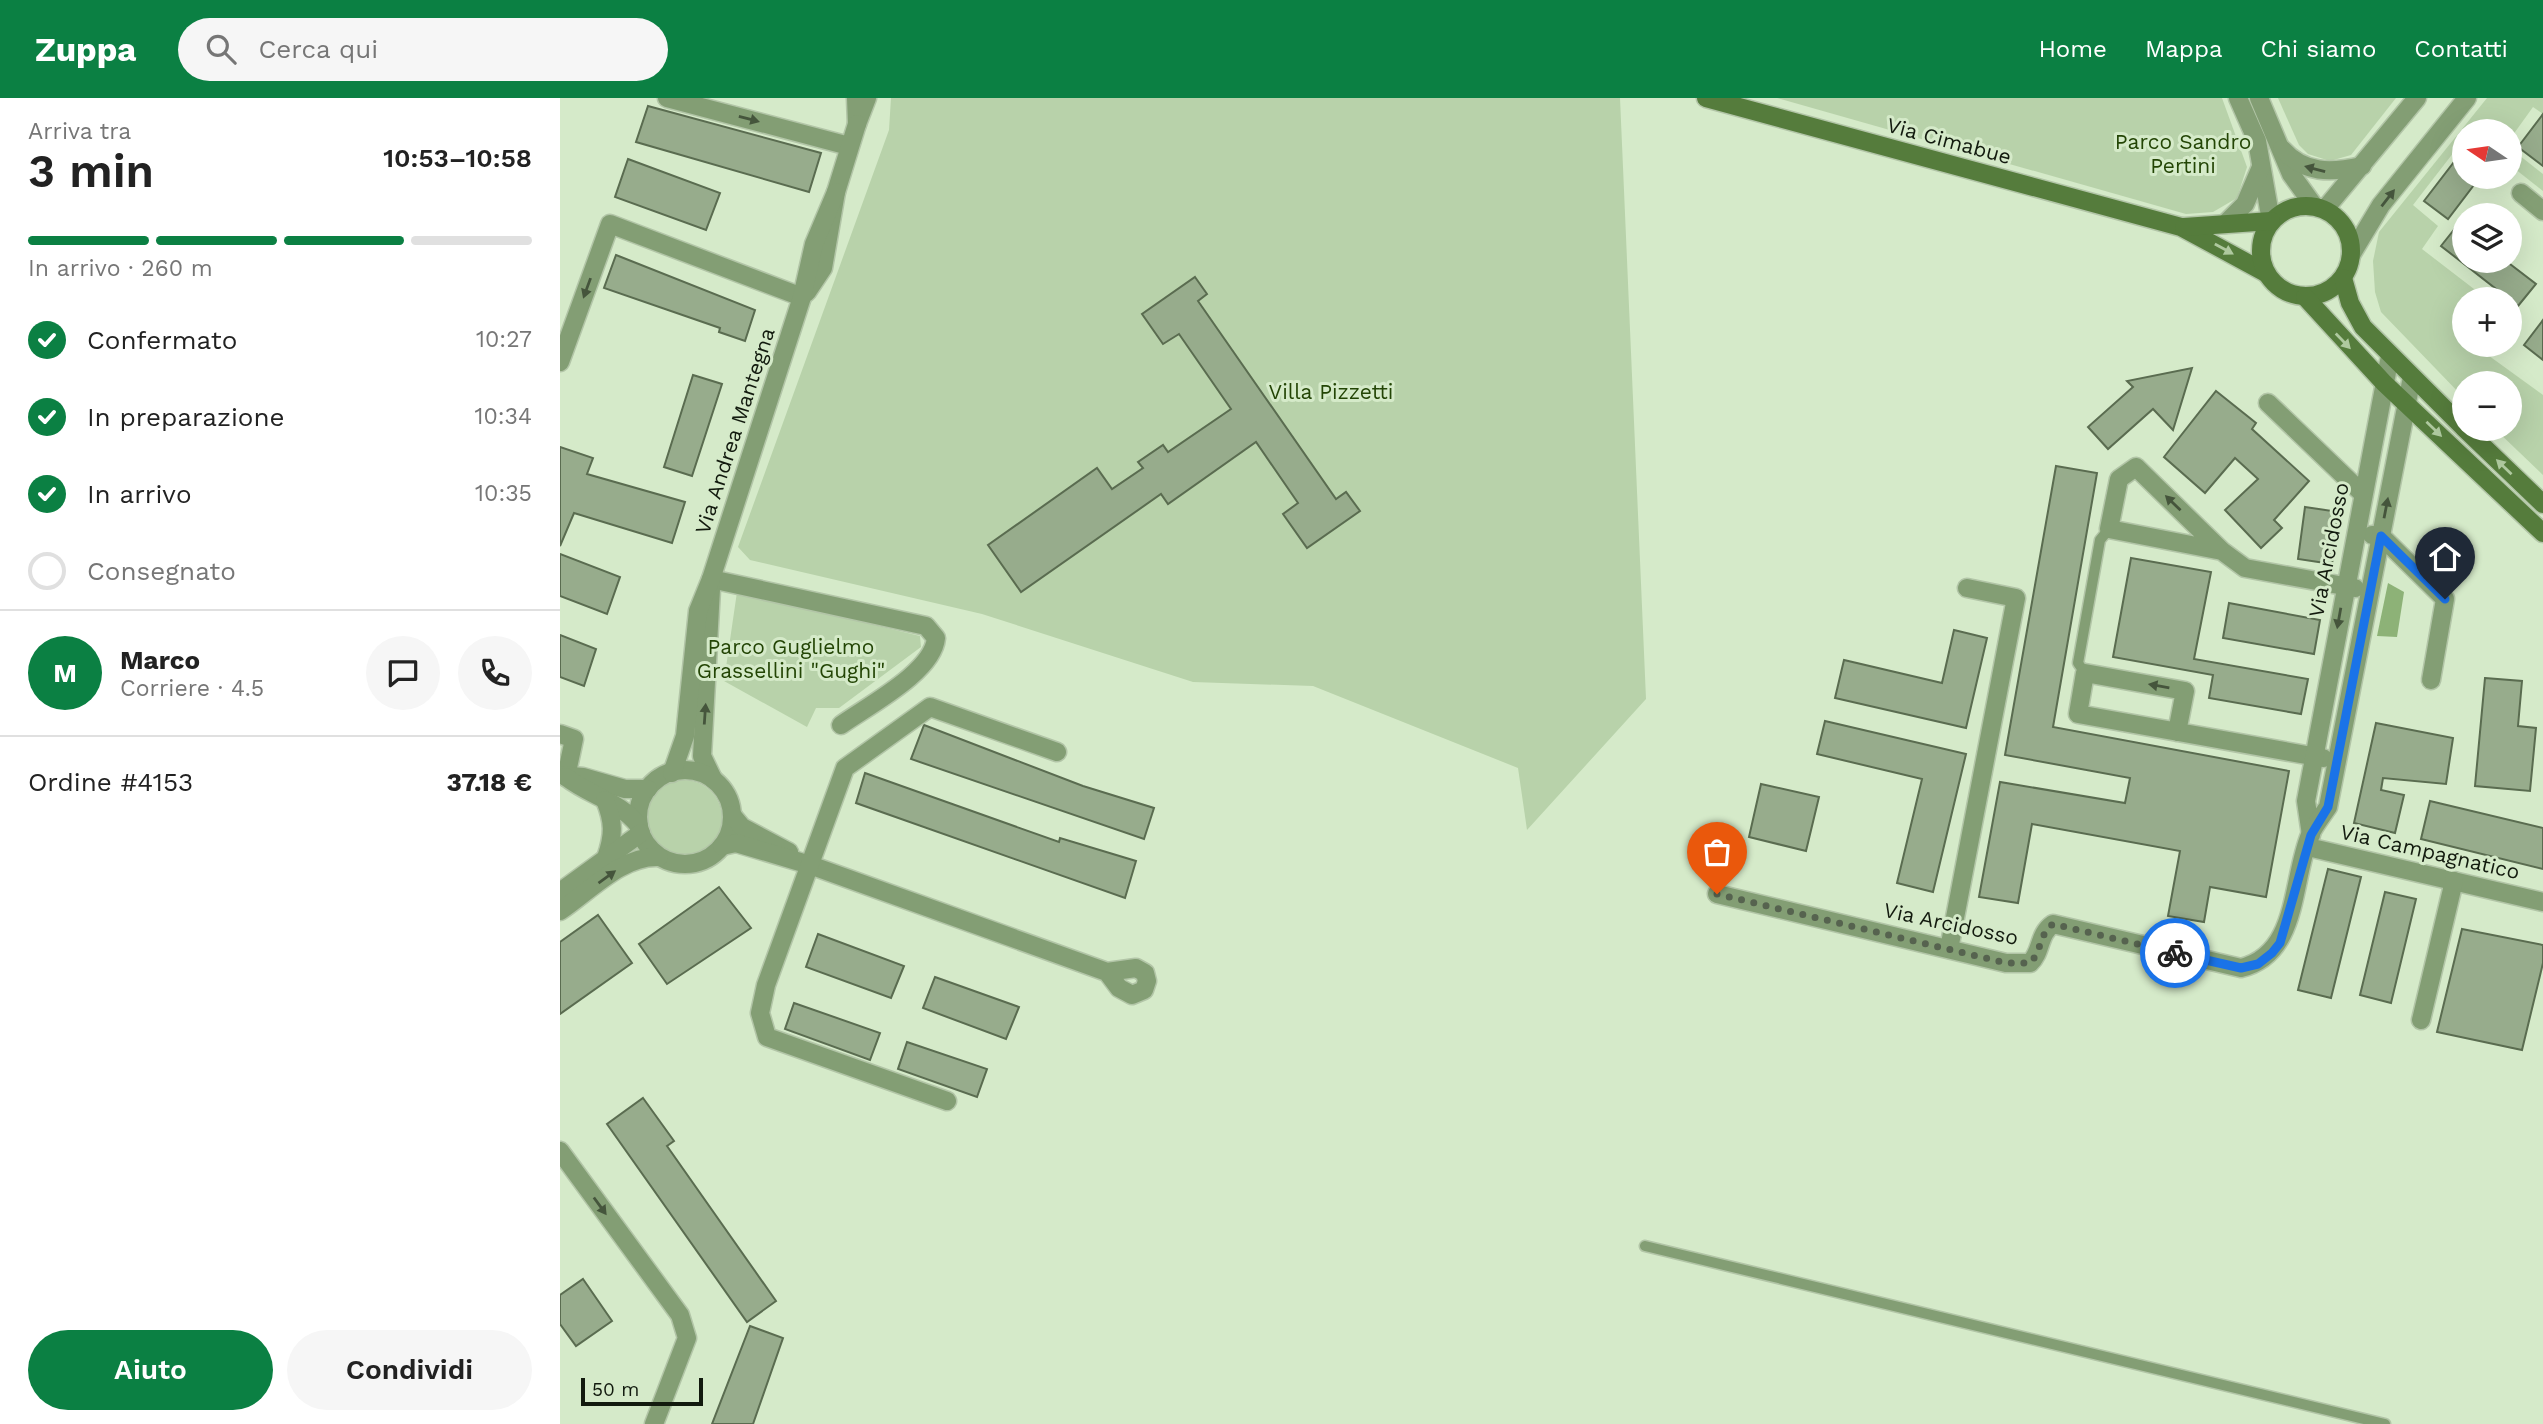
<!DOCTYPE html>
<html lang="it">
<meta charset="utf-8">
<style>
:root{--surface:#fff;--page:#f6f6f6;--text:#222;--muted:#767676;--line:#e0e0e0;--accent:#0b8043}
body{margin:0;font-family:"Work Sans",sans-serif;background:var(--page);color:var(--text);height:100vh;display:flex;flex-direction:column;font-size:26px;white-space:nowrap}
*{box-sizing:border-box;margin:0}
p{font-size:23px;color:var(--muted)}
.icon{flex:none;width:38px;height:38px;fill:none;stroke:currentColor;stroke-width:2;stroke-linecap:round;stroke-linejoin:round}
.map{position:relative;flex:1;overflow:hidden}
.side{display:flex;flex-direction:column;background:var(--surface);width:560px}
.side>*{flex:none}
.needle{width:46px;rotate:283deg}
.tools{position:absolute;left:1892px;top:21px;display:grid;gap:14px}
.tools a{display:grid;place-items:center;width:70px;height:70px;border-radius:50%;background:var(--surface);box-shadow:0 7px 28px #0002;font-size:35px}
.scale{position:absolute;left:21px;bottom:18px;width:122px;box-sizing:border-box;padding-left:7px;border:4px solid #121a0e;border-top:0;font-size:19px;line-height:24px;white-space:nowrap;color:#121a0e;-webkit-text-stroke:5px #d5eac9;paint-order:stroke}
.pin{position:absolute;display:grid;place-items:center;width:60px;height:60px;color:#fff;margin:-72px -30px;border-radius:50% 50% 50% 0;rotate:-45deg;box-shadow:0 0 7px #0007}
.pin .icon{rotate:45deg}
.courier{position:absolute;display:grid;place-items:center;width:70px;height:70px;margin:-35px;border:5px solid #1a73e8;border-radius:50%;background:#fff;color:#222;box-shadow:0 2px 9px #0007}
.headline em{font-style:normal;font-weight:600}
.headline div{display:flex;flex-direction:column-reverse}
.headline{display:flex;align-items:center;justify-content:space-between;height:119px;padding:0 28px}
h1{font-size:46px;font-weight:600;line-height:52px}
.bar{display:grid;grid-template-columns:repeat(4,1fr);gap:10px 7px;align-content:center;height:84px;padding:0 28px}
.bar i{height:9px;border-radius:5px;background:var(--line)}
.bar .active{background:var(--accent)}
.bar p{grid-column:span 4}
.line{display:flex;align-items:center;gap:18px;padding:0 28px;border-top:2px solid var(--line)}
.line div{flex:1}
.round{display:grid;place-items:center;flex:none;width:74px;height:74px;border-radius:37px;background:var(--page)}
ol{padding:0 28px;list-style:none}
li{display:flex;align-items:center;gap:21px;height:77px}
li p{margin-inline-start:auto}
li .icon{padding:7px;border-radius:50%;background:var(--accent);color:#fff;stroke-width:4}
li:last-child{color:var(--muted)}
li i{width:38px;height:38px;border:4px solid var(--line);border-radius:50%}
.primary-button{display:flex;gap:14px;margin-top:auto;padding:14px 28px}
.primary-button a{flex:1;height:80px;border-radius:42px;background:var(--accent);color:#fff;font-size:28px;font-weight:600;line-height:80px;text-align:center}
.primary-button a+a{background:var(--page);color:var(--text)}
header{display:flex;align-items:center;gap:42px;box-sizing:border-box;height:98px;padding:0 35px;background:var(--accent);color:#fff}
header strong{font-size:33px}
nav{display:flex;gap:38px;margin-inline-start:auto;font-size:24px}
.search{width:490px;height:63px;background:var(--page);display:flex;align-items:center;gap:18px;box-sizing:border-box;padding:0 24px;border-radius:38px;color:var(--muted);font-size:26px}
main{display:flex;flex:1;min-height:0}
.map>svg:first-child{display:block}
</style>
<header>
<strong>Zuppa</strong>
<div class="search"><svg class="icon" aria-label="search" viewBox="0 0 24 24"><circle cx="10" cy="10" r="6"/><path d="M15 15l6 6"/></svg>Cerca qui</div>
<nav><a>Home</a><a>Mappa</a><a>Chi siamo</a><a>Contatti</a></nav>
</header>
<main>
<section class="side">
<div class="headline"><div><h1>3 min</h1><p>Arriva tra</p></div><em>10:53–10:58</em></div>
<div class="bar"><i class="active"></i><i class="active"></i><i class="active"></i><i></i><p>In arrivo · 260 m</p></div>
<ol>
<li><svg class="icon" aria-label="check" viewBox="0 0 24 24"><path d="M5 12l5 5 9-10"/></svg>Confermato<p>10:27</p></li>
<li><svg class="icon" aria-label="check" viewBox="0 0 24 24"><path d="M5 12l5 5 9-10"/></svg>In preparazione<p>10:34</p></li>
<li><svg class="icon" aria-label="check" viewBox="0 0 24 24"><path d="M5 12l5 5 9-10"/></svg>In arrivo<p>10:35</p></li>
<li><i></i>Consegnato</li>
</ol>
<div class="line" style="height:126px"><b class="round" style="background:var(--accent);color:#fff">M</b><div><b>Marco</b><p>Corriere · 4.5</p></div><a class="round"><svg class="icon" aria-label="chat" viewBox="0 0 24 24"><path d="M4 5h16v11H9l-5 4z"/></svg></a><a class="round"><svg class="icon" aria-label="phone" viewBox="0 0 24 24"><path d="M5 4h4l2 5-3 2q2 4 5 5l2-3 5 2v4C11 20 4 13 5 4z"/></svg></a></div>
<div class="line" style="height:91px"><div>Ordine #4153</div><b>37.18 €</b></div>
<div class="primary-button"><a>Aiuto</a><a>Condividi</a></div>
</section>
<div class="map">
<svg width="1983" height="1326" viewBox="0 0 1983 1326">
<rect width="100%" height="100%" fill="#d5eac9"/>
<g fill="#b8d2aa">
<polygon points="331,0 1060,0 1086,601 967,732 958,670 753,588 633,584 422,516 190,462 178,449 329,32"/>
<polygon points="1217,0 1662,0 1687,69 1677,100 1653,114 1626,116"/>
<polygon points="1718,0 1836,0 1791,57 1770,63 1748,56 1739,47"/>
<polygon points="1927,0 1983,0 1983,16 1973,9 1950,41 1950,33 1904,33 1904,41 1853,107 1878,128 1862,151 1927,201 1904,201 1904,247 1914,247 1983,297 1983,377 1935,331 1950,331 1950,285 1904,285 1904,300 1821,214 1815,194 1813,163 1819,134"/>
<polygon points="1950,50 1983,76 1983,93 1950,67"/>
<polygon points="177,494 360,538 361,549 279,610 256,610 247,629 164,583"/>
<circle cx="124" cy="720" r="38"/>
</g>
<polygon fill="#8db277" points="1828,485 1844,494 1837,539 1817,538"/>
<g fill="#97ac8c" stroke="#5a6c50" stroke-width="2">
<polygon points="88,8 261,55 249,94 76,44"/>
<polygon points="1983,16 1983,68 1958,49"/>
<polygon points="1904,51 1904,79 1920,79 1888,121 1864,103"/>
<polygon points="68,61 160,95 146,132 55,99"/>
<polygon points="1904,119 1904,163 1946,163 1976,186 1958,208 1881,148"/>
<polygon points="56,157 195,212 185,243 159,234 160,230 44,190"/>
<polygon points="635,179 647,196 638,203 776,401 786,394 800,413 747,450 723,416 738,405 696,344 608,406 601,396 461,494 428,447 537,370 552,391 583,370 578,364 603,347 608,354 671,311 619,236 603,246 582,216"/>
<polygon points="1983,222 1983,262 1964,247"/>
<polygon points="1632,270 1613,332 1593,311 1548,351 1528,329 1573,289 1567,283"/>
<polygon points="133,277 162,286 132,378 104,369"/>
<polygon points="1656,293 1696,325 1692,331 1749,383 1714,422 1722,430 1701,450 1665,412 1698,381 1675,360 1645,395 1604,359"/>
<polygon points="0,349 33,360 27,376 125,404 112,445 14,415 0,448"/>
<polygon points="1496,368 1537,375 1493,629 1729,673 1706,799 1650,789 1644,824 1608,818 1620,753 1472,726 1458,805 1419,799 1440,684 1565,705 1570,680 1445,657"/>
<polygon points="1745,409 1779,414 1772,466 1738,461"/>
<polygon points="0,456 60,479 47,516 0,498"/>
<polygon points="1571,460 1651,474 1634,561 1748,581 1741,616 1649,600 1653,577 1553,559"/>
<polygon points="1669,505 1760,522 1754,556 1663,540"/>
<polygon points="1394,532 1427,540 1406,630 1275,600 1284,562 1382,585"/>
<polygon points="0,537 36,551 24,588 0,579"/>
<polygon points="1925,580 1962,583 1958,628 1976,630 1970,693 1915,688"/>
<polygon points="1265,623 1406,656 1373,794 1337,785 1362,681 1257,656"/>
<polygon points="1816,625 1893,640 1886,686 1823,680 1821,692 1844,697 1835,735 1794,725"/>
<polygon points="364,627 523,688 594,710 584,741 351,661"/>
<polygon points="305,675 499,744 500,740 576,763 565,800 296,705"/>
<polygon points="1201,686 1259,699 1246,753 1189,739"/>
<polygon points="1870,703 1983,730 1983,771 1861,741"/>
<polygon points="1768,771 1801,779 1771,900 1738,892"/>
<polygon points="159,789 191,830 107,886 79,846"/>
<polygon points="1825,794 1856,801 1831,905 1800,897"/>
<polygon points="38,817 72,865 0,916 0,844"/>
<polygon points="1902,831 1983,847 1983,865 1962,952 1877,934"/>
<polygon points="258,836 344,868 331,900 246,869"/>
<polygon points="375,879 459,909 446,941 363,910"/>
<polygon points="234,905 320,935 310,962 225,931"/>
<polygon points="347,944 427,971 417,999 338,971"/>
<polygon points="83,1000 114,1043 107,1048 216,1203 187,1224 47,1026"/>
<polygon points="23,1181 52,1223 16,1248 0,1226 0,1197"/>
<polygon points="190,1228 223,1240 193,1326 152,1326"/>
</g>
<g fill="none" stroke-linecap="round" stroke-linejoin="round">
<g stroke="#b2c5a7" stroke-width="13">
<g id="service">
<polyline points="1525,575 1518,565 1540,442 1549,431"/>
<polyline points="1085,1148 1825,1326"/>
</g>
</g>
<g stroke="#b2c5a7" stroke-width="21">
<g id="minor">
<polyline points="107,0 289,48"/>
<polyline points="296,0 297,26 307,0"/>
<polyline points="1678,0 1697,43 1711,123"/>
<polyline points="1699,0 1731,76 1754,108"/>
<path d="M 1722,51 C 1744,76 1771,75 1802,68"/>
<polyline points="1961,95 1983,113"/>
<polyline points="1765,111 1857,0"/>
<polyline points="1665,126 1685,106 1701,69"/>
<polyline points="1791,157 1821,107 1907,0"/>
<polyline points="247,194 263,170 276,94 297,26"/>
<polyline points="0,264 50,126 242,199"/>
<polyline points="1708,305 1803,396"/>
<polyline points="1812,437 1821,438 1885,501 1871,582"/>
<polyline points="1662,453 1549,431 1559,381 1576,369 1662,453 1685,470 1795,490"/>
<path d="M 151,481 L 366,528 L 376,540 C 373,574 309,607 281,627"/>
<polyline points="151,491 142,658 153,681"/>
<polyline points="1617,634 1625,593 1525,575 1518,616 1763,660"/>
<polyline points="0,636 14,641 6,679"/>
<circle cx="125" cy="719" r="47"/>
<polyline points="112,675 125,638 138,513 151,481 242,199 254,146 276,94"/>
<polyline points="0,677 23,679 65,691 88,691"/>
<path d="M 6,679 C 30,698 60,703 79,728"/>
<path d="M 45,702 C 54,724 54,737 46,760"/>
<polyline points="172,717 182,729 229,754"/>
<polyline points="1751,737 1746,703 1830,258"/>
<polyline points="162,748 176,745 250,767 547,874 576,870 585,875 587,883 584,892 572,897 559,890 547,874"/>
<polyline points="1748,749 1983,804"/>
<polyline points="0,794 81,735"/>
<path d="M 1157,796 L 1446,865 L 1470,865 C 1482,854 1478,836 1493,826 L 1681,870 C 1739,856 1731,783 1750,737 C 1754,728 1762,718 1768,709 L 1852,279"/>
<path d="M 0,813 C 30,793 62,757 99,759"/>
<polyline points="1389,851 1456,500 1407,490"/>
<polyline points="1861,922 1894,783"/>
<polyline points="387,1003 207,939 200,915 206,887 285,670 370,609 497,654"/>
<polyline points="0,1053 120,1217 127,1240 94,1326"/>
</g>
</g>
<g stroke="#b2c5a7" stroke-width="21">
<g id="secondary">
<polyline points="1146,0 1621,129 1706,175"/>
<circle cx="1746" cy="153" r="45"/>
<polyline points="1624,129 1711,123"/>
<polyline points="1783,180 1790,205 1803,229 1904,330"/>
<polyline points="1745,199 1824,285 1983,435"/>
<polyline points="1905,331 1983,406"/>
</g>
</g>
<use href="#service" stroke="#839e74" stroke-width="10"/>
<use href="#minor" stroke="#839e74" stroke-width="18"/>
<use href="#secondary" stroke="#557c3c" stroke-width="18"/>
</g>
<defs><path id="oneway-solid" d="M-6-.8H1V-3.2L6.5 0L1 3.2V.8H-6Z" transform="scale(1.75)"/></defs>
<g fill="#45553c">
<use href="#oneway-solid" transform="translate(189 21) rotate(15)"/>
<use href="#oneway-solid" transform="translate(1755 71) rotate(-165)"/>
<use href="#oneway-solid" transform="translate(1828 100) rotate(-52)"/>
<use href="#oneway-solid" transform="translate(27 190) rotate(110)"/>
<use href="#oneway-solid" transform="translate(1613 405) rotate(-136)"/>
<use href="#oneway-solid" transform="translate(1826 410) rotate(-79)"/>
<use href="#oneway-solid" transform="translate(1779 520) rotate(100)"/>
<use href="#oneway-solid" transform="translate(1599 588) rotate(-170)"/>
<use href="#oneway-solid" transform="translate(145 616) rotate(-86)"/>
<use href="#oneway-solid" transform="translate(47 779) rotate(-36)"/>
<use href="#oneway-solid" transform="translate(40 1108) rotate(54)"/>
</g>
<g fill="#afc99f">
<use href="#oneway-solid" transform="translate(1664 151) rotate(29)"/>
<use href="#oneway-solid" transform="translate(1783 243) rotate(46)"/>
<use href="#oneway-solid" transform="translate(1874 331) rotate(44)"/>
<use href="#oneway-solid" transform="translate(1944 369) rotate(-136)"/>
</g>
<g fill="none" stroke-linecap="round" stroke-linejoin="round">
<path stroke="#56634f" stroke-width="7" stroke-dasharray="0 12.6" d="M 1157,796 L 1446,865 L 1470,865 C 1482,853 1479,836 1493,826 L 1615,855"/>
<polyline stroke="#1a73e8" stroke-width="9" points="1615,855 1681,870 1698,866 1712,855 1720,845 1751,737 1768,709 1821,438 1885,501"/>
</g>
<g text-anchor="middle" stroke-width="6" stroke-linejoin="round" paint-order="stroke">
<g font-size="21" fill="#121a0e" stroke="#d5eac9">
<text transform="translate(1389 43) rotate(15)" y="7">Via Cimabue</text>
<text transform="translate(175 333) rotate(-72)" y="7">Via Andrea Mantegna</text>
<text transform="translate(1769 452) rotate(-79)" y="7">Via Arcidosso</text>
<text transform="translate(1870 754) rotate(13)" y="7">Via Campagnatico</text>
<text transform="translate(1391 826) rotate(12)" y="7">Via Arcidosso</text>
</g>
<g font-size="21" fill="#234505" stroke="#d5eac9">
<text x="1623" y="51">Parco Sandro<tspan x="1623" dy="24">Pertini</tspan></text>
<text x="771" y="301">Villa Pizzetti</text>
<text x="231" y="556">Parco Guglielmo<tspan x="231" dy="24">Grassellini "Gughi"</tspan></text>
</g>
</g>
</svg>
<div class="tools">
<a><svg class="needle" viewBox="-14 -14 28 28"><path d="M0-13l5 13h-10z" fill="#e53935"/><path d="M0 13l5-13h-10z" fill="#767676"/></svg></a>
<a><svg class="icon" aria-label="layers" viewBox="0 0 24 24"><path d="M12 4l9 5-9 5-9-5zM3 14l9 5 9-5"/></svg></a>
<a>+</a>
<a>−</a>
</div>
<div class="scale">50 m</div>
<div class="pin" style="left:1157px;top:796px;background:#ea580c"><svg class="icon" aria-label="bag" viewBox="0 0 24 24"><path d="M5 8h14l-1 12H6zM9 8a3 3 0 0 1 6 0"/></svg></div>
<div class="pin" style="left:1885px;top:501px;background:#1f2937"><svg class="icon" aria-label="home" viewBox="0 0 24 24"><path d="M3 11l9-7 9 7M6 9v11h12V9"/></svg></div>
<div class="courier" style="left:1615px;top:855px"><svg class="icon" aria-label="bike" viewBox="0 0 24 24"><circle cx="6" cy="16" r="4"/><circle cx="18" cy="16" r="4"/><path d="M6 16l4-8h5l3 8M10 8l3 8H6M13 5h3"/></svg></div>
</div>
</main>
